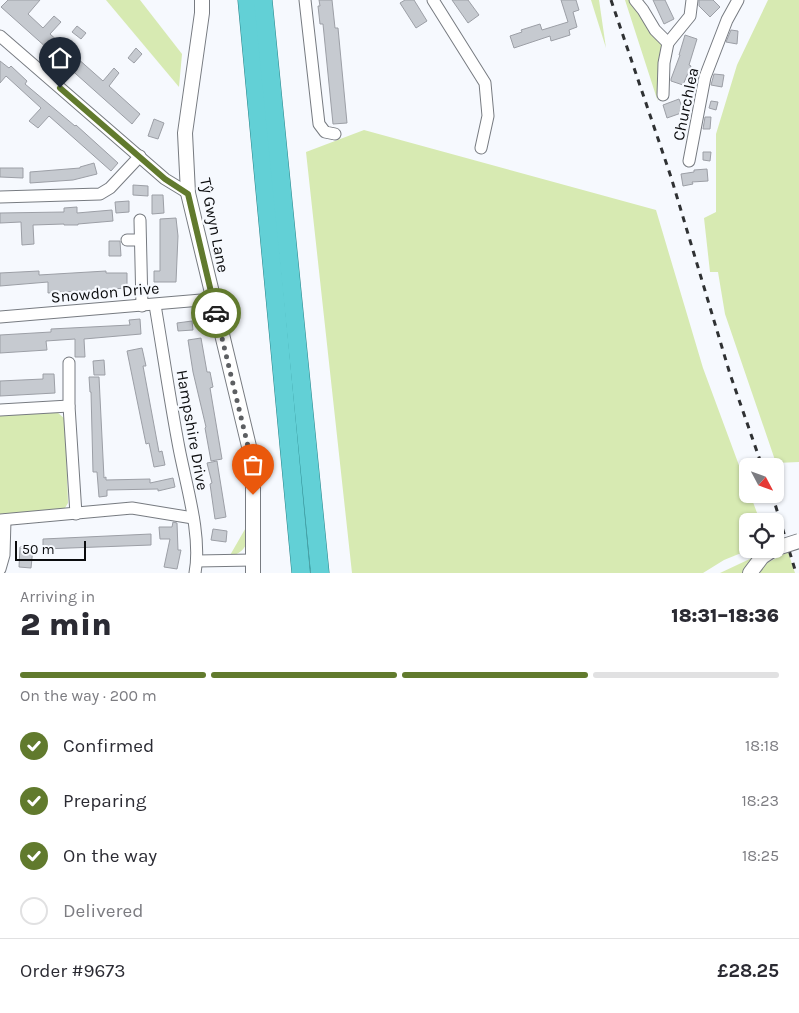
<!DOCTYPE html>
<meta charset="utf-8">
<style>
:root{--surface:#fff;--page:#f7f7f7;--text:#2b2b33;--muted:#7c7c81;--line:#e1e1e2;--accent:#617a2d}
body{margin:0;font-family:Karla,sans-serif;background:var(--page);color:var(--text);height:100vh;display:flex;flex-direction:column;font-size:19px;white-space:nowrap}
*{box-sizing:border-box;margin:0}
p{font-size:16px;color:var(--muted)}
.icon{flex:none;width:28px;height:28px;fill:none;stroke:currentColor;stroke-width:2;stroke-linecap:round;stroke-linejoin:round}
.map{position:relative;height:573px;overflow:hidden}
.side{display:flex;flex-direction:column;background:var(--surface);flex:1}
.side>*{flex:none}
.needle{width:32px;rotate:131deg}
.fabs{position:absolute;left:739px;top:458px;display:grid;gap:10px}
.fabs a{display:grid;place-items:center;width:45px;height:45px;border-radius:8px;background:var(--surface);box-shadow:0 1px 4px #0004;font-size:25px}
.scale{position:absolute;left:15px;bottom:12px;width:71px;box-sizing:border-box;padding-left:5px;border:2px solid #0b0c0e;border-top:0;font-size:14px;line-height:18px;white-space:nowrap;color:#0b0c0e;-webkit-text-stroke:4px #f6f9fe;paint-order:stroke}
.pin{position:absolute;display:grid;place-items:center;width:42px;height:42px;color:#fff;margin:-51px -21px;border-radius:50% 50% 50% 0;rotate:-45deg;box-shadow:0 0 5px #0007}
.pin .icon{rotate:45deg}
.courier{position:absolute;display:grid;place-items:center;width:50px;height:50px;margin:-25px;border:4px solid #617a2d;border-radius:50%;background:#fff;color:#222;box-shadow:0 1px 6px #0007}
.summary em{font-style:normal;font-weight:800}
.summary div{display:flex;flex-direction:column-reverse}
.summary{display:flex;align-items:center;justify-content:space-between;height:85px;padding:0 20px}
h1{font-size:32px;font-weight:800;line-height:38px}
.bar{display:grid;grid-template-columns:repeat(4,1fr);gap:8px 5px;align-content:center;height:60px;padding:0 20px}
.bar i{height:6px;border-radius:4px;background:var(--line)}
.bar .current{background:var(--accent)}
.bar p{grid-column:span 4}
.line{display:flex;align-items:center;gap:12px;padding:0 20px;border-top:1px solid var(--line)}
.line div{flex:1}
ol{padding:0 20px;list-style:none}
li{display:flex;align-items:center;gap:15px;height:55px}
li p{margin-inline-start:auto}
li .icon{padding:5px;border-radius:50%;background:var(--accent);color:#fff;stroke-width:4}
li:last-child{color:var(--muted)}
li i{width:28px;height:28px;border:2px solid var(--line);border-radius:50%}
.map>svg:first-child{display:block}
</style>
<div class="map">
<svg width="799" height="573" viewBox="0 0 799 573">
<rect width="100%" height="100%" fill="#f6f9fe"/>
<g fill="#d7eab2">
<polygon points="106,0 140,0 182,54 179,87"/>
<polygon points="591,0 599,0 606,48"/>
<polygon points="625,0 631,0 663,45 657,77 659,93 657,97 658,102"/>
<polygon points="768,0 799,0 799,462 776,463 725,314 718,272 710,272 704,218 716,212 716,134 737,65"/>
<polygon points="364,130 656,210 703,368 747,487 748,494 750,494 760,521 748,521 748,549 751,549 724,560 703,573 352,573 306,152"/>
<polygon points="57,412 65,419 68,503 65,508 59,511 0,514 0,415"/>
<path d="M 252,517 C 248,536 251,551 229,557 Z"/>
<polygon points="788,552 795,573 760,573 765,564"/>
<polygon points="754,557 745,573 720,573"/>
</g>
<g fill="#c6cad0" stroke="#9c9fa6">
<polygon points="8,0 40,0 28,14 43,28 54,16 61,22 50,34 103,81 114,68 119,73 109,86 140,114 132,124 1,7"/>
<polygon points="319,0 332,0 335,28 338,28 347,123 333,124 323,24 320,24 318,6 320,6"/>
<polygon points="405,0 414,0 427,21 416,28 400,3"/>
<polygon points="452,0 468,0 479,15 468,23"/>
<polygon points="561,0 576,0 579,10 573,12 577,27 569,30 570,35 551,41 550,36 514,48 510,36 522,32 521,30 540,24 542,30 568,22"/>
<polygon points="653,0 665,0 674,19 664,24"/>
<polygon points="699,0 713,0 720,7 710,17 699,6"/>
<polygon points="77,26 86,33 81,39 72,32"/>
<polygon points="731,30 738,31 737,44 726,42"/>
<polygon points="685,35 697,39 689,65 691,66 683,85 671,81 671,79 680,55 679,55"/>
<polygon points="136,48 142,54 134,63 128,58"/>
<polygon points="0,61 9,68 11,66 27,81 25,84 75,126 76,125 118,163 111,171 49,116 38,128 29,121 41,108 6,76 0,83"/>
<polygon points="714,74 724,75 722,87 711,85"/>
<polygon points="679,99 684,112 667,118 663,105"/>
<polygon points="711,101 718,102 716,110 709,108"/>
<polygon points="705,117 711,117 710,129 703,129"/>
<polygon points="154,119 164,123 158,139 148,136"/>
<polygon points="703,152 711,152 710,161 703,160"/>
<polygon points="94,163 97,174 73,180 30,183 30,172 80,168 80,167"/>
<polygon points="0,168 23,168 23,178 0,177"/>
<polygon points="707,169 708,181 692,182 693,184 683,186 681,174 694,172 694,170"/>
<polygon points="133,185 148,186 148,196 133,195"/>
<polygon points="152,195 163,195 164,213 152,214"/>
<polygon points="129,201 129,212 116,213 115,202"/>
<polygon points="77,207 77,213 112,210 113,221 78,224 78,225 64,225 64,224 33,225 34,244 22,245 21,222 0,223 0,213 64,212 64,208"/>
<polygon points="176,218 178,236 176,282 154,282 154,271 160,271 160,219"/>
<polygon points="109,241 120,241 121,256 109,256"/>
<polygon points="39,271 39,275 106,271 106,273 127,273 127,288 48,293 48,282 0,286 0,273"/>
<polygon points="140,319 141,334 84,339 85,357 75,357 75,339 46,341 47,350 0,353 0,335 51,332 51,329 130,325 129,320"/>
<polygon points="192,321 193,330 178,331 177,323"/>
<polygon points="201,338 207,372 210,372 213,387 210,388 222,459 211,461 205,428 206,427 193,372 188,340"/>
<polygon points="142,348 146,366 143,366 159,452 162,451 165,465 154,467 149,443 146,444 127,351"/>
<polygon points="104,360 105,375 94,375 93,361"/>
<polygon points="43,374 54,374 55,393 0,396 0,381 43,379"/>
<polygon points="89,377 99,377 104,478 106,477 106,480 150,479 150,483 173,478 175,487 158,491 158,489 107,490 107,496 99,497 97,472 93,472 91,392 90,392"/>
<polygon points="217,461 226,517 215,519 210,484 212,483 207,463"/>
<polygon points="173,522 177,523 178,550 181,550 177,569 164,567 170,539 160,539 159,527 172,527"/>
<polygon points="213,529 227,531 226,542 211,540"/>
<polygon points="151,534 151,545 43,549 43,539"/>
<polygon points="20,547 33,548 31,568 19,567"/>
</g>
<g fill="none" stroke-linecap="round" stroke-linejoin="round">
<g stroke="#777b81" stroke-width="13">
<g id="minor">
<polyline points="305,0 319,124 325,132 335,134"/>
<polyline points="433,0 485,83 488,116 481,148"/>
<polyline points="635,0 643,10 655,30 668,43 664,63 663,95"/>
<polyline points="0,36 165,179 188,193"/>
<polyline points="668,43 690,16 692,0"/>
<polyline points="689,161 705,77 727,20 738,0"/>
<polyline points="0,197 100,194 110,188 140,156"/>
<polyline points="140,220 142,306"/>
<polyline points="127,240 140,240"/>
<path d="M 155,305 C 163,352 170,401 179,448 C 186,485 202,536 195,573"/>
<polyline points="0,317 213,299"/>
<polyline points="69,363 69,406 76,514"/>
<polyline points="0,410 69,406"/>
<polyline points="0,520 132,508 193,518"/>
<polyline points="197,561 253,560"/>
<polyline points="0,569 4,555 5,520"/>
</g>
</g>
<g stroke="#777b81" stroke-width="16">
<g id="tertiary">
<polyline points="202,0 202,13 185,133 188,193 253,463 253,573"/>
<polyline points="750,573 762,557 774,549"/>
</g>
</g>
<g stroke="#2a8489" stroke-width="19">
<g id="trunk">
<polyline points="247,0 301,573"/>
<polyline points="263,0 320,573"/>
</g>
</g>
<use href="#minor" stroke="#fff" stroke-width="11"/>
<use href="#tertiary" stroke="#fff" stroke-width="14"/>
<use href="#trunk" stroke="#62d0d6" stroke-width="18"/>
<g stroke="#2f3133" stroke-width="3" stroke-dasharray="6 6" stroke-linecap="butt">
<polyline points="611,0 671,177 730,374 762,466"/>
<polyline points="772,494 796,573"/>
</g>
<g stroke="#777b81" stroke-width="16" stroke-linecap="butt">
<polyline id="tertiary-bridge" points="774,549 799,541"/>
</g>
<use href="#tertiary-bridge" stroke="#fff" stroke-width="14"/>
</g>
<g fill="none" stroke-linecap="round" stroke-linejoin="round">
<polyline stroke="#5d5f62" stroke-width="5" stroke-dasharray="0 9" points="216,313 252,463 253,495"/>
<polyline stroke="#617a2d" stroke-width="6" points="60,88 165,179 188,194 216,313"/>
</g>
<g text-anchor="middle" stroke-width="4.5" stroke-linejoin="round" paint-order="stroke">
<g font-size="16" fill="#0b0c0e" stroke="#f6f9fe">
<text transform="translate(685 104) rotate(-78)" y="6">Churchlea</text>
<text transform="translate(215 225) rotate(79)" y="6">Tŷ Gwyn Lane</text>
<text transform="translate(105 292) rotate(-5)" y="6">Snowdon Drive</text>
<text transform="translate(193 430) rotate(80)" y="6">Hampshire Drive</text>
</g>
</g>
</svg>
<div class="fabs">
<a><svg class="needle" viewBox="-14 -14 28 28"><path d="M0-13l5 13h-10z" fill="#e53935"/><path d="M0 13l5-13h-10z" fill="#7c7c81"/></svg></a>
<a><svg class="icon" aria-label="locate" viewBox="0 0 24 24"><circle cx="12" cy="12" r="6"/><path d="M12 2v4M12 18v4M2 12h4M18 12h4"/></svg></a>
</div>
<div class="scale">50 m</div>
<div class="pin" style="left:253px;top:495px;background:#ea580c"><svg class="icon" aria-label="bag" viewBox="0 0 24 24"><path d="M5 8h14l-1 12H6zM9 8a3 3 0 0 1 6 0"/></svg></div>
<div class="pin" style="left:60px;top:88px;background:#1f2937"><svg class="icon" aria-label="home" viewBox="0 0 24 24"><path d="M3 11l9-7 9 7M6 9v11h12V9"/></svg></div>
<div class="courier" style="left:216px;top:313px"><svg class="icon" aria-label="car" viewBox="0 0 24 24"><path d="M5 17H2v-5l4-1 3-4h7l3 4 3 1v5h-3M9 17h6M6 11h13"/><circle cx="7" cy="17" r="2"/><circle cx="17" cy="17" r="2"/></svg></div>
</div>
<section class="side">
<div class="summary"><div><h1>2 min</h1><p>Arriving in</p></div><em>18:31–18:36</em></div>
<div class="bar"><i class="current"></i><i class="current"></i><i class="current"></i><i></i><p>On the way · 200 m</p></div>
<ol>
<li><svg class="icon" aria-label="check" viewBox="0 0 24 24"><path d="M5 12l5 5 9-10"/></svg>Confirmed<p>18:18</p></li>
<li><svg class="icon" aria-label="check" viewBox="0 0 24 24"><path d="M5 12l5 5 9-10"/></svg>Preparing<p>18:23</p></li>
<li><svg class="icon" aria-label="check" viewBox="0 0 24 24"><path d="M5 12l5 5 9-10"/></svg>On the way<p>18:25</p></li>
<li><i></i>Delivered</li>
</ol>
<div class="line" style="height:65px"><div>Order #9673</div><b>£28.25</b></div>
</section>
